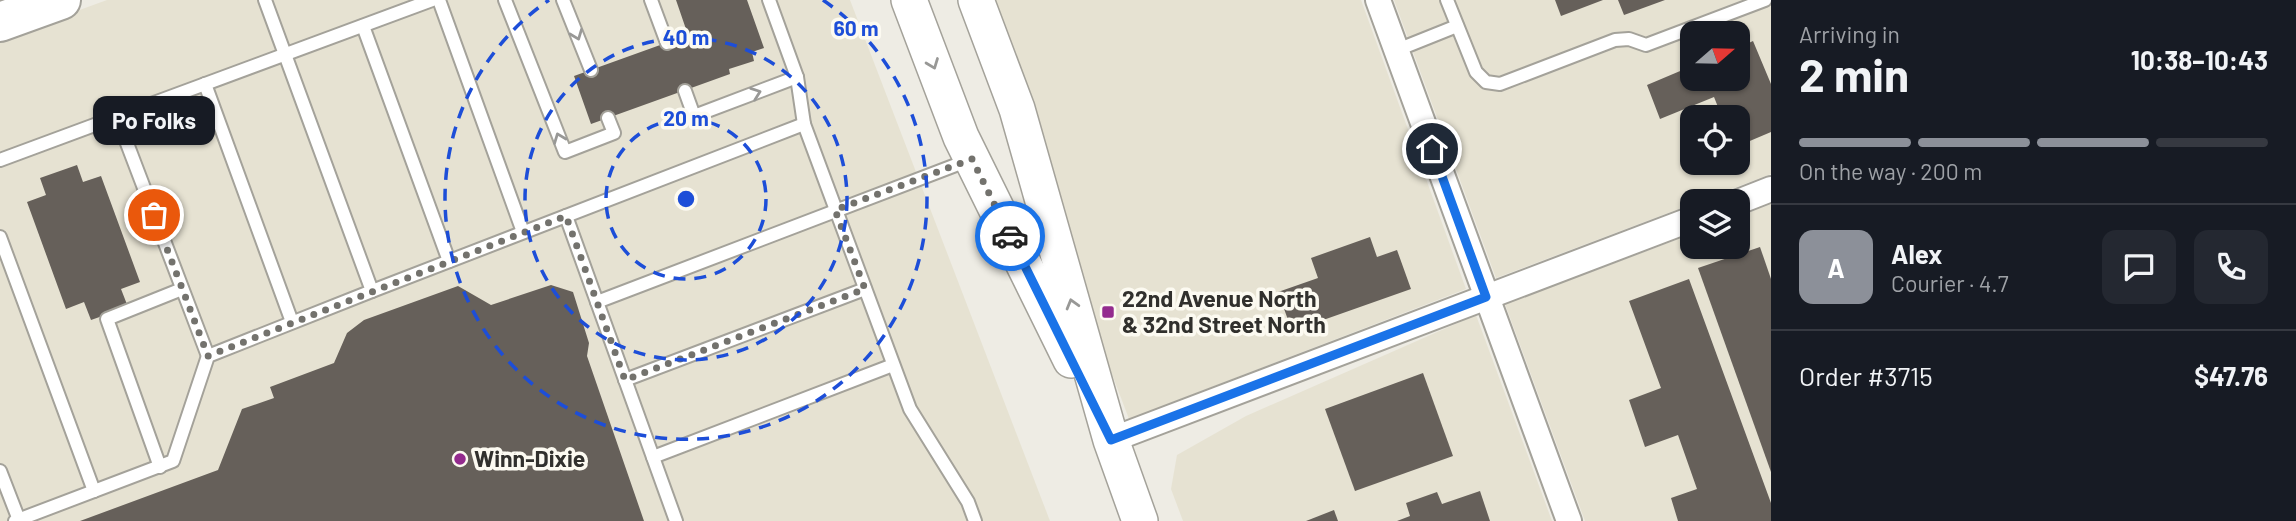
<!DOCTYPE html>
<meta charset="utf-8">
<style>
:root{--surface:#171b24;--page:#242831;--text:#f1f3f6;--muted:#9ea1a6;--line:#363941;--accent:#8c9099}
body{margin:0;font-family:Barlow,sans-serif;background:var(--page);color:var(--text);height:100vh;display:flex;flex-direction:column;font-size:26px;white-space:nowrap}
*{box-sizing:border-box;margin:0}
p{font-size:23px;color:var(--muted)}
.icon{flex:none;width:38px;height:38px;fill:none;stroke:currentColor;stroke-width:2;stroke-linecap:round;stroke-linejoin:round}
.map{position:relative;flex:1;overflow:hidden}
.panel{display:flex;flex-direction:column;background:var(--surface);width:525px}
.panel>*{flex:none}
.needle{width:46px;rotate:70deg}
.buttons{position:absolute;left:1680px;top:21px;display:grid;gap:14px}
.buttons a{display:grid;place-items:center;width:70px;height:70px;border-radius:14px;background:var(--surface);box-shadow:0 2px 5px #0004;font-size:35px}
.pin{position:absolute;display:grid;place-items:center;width:60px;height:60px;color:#fff;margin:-30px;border:4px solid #fff;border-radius:50%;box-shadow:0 2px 7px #0007}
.courier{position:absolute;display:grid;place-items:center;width:70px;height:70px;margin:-35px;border:5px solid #1a73e8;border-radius:50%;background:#fff;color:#222;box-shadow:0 2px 9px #0007}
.bubble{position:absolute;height:49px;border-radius:14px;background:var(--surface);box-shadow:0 2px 5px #0004;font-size:23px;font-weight:700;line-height:49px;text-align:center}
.head em{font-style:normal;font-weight:700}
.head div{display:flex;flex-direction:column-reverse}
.head{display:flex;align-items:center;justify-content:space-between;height:119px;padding:0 28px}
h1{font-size:46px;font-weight:700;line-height:52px}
.bar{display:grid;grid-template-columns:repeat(4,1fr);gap:10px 7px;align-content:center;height:84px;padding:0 28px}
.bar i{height:9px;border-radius:5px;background:var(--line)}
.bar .selected{background:var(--accent)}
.bar p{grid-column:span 4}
.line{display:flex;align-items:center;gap:18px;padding:0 28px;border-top:2px solid var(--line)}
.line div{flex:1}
.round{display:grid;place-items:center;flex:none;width:74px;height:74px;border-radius:14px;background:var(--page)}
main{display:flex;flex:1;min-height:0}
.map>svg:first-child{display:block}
</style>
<main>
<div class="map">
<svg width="1771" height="521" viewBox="0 0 1771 521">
<rect width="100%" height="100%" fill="#eeece4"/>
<g fill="#e6e2d2" fill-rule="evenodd">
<polygon points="107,0 850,0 1050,521 0,521 0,39"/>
<polygon points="993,0 1361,0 1466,289 1129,419 1096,332"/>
<path d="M 1394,0 L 1771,0 L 1771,174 L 1700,201 L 1692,201 L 1692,204 L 1496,278 ZM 1692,33 L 1738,33 L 1738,79 L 1692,79 ZM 1692,117 L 1738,117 L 1738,163 L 1692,163 Z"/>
<polygon points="1771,204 1771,521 1585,521 1505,304 1692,234 1692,247 1738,247 1738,217"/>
<polygon points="1476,315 1552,521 1183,521 1171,489 1177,455 1246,416"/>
</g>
<g fill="#66605a">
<polygon points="676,0 747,0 764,48 752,52 754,61 729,69 730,74 591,124 574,76 688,35"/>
<polygon points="1555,0 1603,0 1561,16"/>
<polygon points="1618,0 1665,0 1624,15"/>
<polygon points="1753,41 1771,84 1771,132 1738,146 1738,117 1722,117 1714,97 1660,119 1647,85 1692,66 1692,79 1738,79 1738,48"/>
<polygon points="77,165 83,182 101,176 140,282 121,289 128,307 91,320 84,302 66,309 27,202 46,195 40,178"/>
<polygon points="1370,237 1377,257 1397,250 1411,289 1292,331 1278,292 1318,278 1311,258"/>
<polygon points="1760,247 1771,279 1771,472 1698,268"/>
<polygon points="1689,279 1771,503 1771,521 1678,521 1671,498 1697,489 1678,435 1645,447 1629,400 1661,388 1629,301"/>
<polygon points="551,285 573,292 589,343 587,356 644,521 80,521 218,470 242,409 274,398 270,387 334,363 347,333 364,320 458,286 491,305"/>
<polygon points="1423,373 1453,456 1355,491 1325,409"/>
<polygon points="1480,491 1490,521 1397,521 1410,516 1406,503 1437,492 1442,504"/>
<polygon points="1334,510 1338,521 1306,521"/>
</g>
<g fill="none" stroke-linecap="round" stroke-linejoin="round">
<g stroke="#a4a29a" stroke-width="16">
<g id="lane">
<polyline points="439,0 523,232"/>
<polyline points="505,0 565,152 614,133 608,118"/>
<polyline points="563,0 591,70"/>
<polyline points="651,0 667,43"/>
<polyline points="769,0 797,77 804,124 910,409 968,502 975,521"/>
<polyline points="1447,0 1476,72 1486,82 1500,84 1615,40 1629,39 1646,45 1765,0"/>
<polyline points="363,26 449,261"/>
<polyline points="1397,50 1457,26"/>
<polyline points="205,84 292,322"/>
<polyline points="685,91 694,116 797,77"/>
<polyline points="117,117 208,356"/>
<polyline points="0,160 432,0"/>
<polyline points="566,216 676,521"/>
<polyline points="0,237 94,491"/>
<polyline points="372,291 804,124"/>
<polyline points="597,302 969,160"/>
<polyline points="625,380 865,289"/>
<polyline points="653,457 893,365"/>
<polyline points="160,467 107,319 182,289"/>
<polyline points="0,471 19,520"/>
<polyline points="15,521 173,461 208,356 372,291 265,0"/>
</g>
</g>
<g stroke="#a4a29a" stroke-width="28">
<g id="street">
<polyline points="1378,0 1569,521"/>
<polyline points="1738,202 1771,189"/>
<polyline points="1111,440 1692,219"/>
</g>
</g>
<g stroke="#a4a29a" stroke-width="38">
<g id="secondary">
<polyline points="909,0 961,137 1071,360"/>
<polyline points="976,0 1017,109 1111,440 1140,521"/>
</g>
</g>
<g stroke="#a4a29a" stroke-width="42">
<polyline id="highway" points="0,22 61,0"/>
</g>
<use href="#lane" stroke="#fff" stroke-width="12"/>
<use href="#street" stroke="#fff" stroke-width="24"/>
<use href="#secondary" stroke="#fff" stroke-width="35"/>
<use href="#highway" stroke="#fff" stroke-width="38"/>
</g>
<defs><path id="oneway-chevron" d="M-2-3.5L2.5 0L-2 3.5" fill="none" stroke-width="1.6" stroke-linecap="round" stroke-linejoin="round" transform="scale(1.75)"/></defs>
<g stroke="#989896">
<use href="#oneway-chevron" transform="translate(577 35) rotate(69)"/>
<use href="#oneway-chevron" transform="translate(933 64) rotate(69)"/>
<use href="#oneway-chevron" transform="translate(756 93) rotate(-20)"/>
<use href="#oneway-chevron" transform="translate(559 138) rotate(-111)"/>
<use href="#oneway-chevron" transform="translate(1072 304) rotate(-106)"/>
</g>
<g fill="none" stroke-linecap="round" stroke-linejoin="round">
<polyline stroke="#73726d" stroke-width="7" stroke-dasharray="0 12.6" points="154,215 208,356 566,216 625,380 865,289 835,210 972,159 1010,236"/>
<polyline stroke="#1a73e8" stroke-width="9" points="1010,236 1111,440 1486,297 1432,149"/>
</g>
<g fill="none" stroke="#1d4ed8" stroke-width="3.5" stroke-dasharray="12 9">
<circle cx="686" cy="199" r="80"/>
<circle cx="686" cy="199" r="161"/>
<path d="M823 0A241 241 0 1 1 549 0"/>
</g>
<g fill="#932b8e" stroke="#fcfaf1" stroke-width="2.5">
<rect x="1101" y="305" width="14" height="14" rx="3.5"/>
<circle cx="460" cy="459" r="7"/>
</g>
<g text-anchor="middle" stroke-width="7" stroke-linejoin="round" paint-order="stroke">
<g font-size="23" font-weight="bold" fill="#31302d" stroke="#fcfaf1" text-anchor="start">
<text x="1122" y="307">22nd Avenue North<tspan x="1122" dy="26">&amp; 32nd Street North</tspan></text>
<text x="474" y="467">Winn-Dixie</text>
</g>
</g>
<circle cx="686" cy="199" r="10" fill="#1d4ed8" stroke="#fcfaf1" stroke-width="3.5"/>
<g font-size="21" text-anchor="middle" font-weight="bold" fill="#1d4ed8" stroke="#fcfaf1" stroke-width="7" stroke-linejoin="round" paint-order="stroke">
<text x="856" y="36">60 m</text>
<text x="686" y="45">40 m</text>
<text x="686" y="126">20 m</text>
</g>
</svg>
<div class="buttons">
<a><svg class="needle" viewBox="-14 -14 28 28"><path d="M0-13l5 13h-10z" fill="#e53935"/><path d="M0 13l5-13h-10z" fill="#9ea1a6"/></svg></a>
<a><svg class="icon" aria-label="locate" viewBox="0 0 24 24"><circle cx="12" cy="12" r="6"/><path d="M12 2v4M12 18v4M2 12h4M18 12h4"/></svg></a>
<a><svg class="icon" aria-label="layers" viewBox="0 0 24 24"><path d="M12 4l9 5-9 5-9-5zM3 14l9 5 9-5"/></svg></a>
</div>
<div class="pin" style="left:154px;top:215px;background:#ea580c"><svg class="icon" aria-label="bag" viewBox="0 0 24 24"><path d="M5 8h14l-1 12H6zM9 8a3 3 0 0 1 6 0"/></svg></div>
<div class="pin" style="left:1432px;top:149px;background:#1f2937"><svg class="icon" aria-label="home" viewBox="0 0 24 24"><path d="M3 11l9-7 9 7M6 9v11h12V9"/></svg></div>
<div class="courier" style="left:1010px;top:236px"><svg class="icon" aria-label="car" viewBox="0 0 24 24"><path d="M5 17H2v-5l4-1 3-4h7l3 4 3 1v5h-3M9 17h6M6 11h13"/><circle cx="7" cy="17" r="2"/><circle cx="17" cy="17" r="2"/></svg></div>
<div class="bubble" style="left:93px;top:96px;width:122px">Po Folks</div>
</div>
<section class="panel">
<div class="head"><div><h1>2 min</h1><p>Arriving in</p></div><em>10:38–10:43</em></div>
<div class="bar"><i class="selected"></i><i class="selected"></i><i class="selected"></i><i></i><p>On the way · 200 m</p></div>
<div class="line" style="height:126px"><b class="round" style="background:var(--accent);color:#fff">A</b><div><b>Alex</b><p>Courier · 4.7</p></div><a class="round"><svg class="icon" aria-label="chat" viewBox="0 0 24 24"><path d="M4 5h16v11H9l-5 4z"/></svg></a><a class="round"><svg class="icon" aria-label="phone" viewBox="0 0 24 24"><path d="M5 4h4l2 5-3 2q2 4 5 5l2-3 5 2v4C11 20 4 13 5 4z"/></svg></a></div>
<div class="line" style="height:91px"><div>Order #3715</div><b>$47.76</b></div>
</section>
</main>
